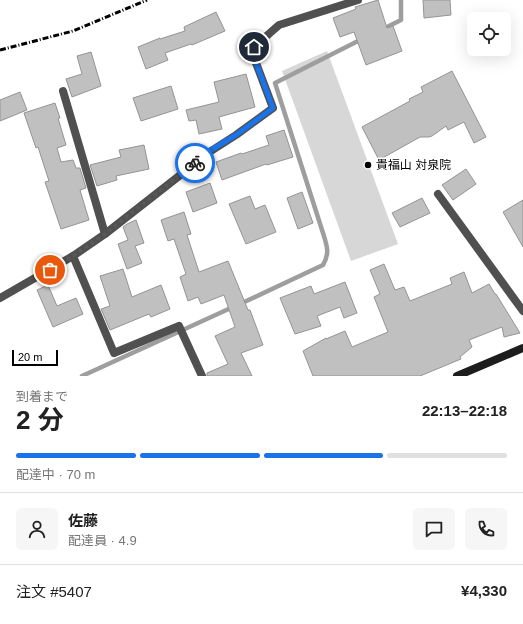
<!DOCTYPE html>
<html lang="ja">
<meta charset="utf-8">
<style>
:root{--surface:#fff;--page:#f6f6f6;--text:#222;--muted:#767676;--line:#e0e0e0;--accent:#1a73e8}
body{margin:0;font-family:Helvetica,"Noto Sans JP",sans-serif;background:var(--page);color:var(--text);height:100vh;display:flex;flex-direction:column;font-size:15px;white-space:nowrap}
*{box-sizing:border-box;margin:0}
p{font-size:13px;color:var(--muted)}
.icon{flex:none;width:22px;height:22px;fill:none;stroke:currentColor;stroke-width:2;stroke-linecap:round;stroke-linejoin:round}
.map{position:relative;height:376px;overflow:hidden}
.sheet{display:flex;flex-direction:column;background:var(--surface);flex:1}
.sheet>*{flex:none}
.buttons{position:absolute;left:467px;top:12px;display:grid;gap:8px}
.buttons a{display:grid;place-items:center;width:44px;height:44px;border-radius:6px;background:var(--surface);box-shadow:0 4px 16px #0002;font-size:20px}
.scale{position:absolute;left:12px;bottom:10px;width:46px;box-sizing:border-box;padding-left:4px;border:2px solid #000;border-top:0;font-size:11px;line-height:14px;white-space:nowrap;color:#000;-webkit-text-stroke:3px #fff;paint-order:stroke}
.pin{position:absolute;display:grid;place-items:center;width:34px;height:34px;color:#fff;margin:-17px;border:2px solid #fff;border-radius:50%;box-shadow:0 1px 4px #0007}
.courier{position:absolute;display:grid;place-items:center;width:40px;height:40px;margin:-20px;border:3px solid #1a73e8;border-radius:50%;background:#fff;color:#222;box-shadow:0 1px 5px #0007}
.headline em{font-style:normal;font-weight:700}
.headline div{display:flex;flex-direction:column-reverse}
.headline{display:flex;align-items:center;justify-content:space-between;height:68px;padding:0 16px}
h1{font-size:26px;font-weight:700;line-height:30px}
.bar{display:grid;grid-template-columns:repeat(4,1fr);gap:6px 4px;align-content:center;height:48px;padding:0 16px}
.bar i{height:5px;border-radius:3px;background:var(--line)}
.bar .active{background:var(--accent)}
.bar p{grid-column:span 4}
.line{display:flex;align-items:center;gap:10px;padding:0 16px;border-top:1px solid var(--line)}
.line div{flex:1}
.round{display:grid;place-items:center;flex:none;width:42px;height:42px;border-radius:6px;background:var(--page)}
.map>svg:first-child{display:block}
</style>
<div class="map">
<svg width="523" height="376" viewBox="0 0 523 376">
<rect width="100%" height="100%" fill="#fff"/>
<polygon fill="#d7d7d7" points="327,51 398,244 351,261 282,71"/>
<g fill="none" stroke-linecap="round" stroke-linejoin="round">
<g stroke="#9e9e9e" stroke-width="4.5">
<polyline points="381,30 401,20 401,0"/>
<path d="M 240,304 L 323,265 C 330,253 327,246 323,233 L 275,83 L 362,39"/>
<polyline points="82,376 233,307"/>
</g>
</g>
<g fill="#c0c0c0" stroke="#949494">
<polygon points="378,0 387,28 393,26 402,51 366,65 354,32 340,37 333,18 356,9 355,7"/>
<polygon points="423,0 450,0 451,15 424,18"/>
<polygon points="216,12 225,31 192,45 191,44 165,53 168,60 146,69 138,47 160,38 160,39 185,31 184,27"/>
<polygon points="91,52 101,86 72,97 66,79 82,74 77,56"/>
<polygon points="452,71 486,137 474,143 464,122 448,130 446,126 432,136 429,137 420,137 379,160 362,127 410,101 409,99 423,92 421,87"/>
<polygon points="246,74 255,107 219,117 222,129 199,134 196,120 189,121 186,110 219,102 214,82"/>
<polygon points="171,86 178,109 141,121 133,98"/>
<polygon points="20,92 27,110 0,121 0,100"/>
<polygon points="55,103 60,118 58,118 66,145 57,148 61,162 73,160 76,168 80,168 86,188 80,190 89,220 61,229 45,182 49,181 38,147 36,148 24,113"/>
<polygon points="284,130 293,157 267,165 266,164 222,180 216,162 241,153 242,154 269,145 266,136"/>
<polygon points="144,145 149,169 116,176 117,180 97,186 90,165 121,157 119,150"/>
<polygon points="466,169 476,184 453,200 442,185"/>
<polygon points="210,183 217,203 193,212 186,192"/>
<polygon points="302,192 313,223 298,229 287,198"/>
<polygon points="250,196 255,209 265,205 276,232 246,244 229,204"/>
<polygon points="422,198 430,213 400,227 392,213"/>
<polygon points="523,200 523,247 503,212"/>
<polygon points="184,212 191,234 187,235 199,272 228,261 248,310 250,310 263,345 241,353 252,376 207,376 207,373 228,364 215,336 235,327 224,295 201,304 198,297 188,301 180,277 186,274 174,239 168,241 161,220"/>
<polygon points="136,220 144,243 135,246 142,263 127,269 118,244 128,240 123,227 127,224"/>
<polygon points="384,264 395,290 404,287 410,301 452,284 450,278 464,272 472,293 489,284 495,294 496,294 520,333 504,337 502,327 469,340 472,347 460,357 461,359 420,376 313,376 303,351 326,338 326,339 345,331 352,347 388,332 374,297 380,294 370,270"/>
<polygon points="123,269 132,297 161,285 170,309 151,317 149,314 110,330 101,309 110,306 100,276"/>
<polygon points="345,282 357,313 344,318 340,307 317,316 321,326 295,334 280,298 311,286 314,294"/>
<polygon points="48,285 57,306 76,298 83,314 53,327 37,290"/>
</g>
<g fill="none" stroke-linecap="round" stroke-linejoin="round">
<g stroke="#505050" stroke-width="8">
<polyline points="63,91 105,234"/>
<polyline points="438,194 523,311"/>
<polyline points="73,256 114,353 179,326 202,376"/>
<polyline points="0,298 73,256 105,234 211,151 236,135 273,108 256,63 254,47 279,25 358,0"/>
</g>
<polyline stroke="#1d1d1d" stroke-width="8" points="457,376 523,348"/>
<polyline stroke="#000" stroke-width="3" stroke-dasharray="6 2 1 2" stroke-linecap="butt" points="0,50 73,31 147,0"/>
</g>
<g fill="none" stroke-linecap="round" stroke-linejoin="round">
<polyline stroke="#595959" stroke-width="4" stroke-dasharray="0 7.2" points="50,270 73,256 105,234 195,163"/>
<polyline stroke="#1a73e8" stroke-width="5" points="195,163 211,150 236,135 273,108 256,63 254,47"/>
</g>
<circle fill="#000" stroke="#fff" stroke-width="1.5" cx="368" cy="165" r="4"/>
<g text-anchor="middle" stroke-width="3" stroke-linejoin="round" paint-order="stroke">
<g font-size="12" fill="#000" stroke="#fff" text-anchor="start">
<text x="376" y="169">貴福山 対泉院</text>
</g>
</g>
</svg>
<div class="buttons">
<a><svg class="icon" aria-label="locate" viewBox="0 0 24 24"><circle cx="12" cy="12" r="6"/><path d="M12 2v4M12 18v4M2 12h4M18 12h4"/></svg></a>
</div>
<div class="scale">20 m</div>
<div class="pin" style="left:50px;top:270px;background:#ea580c"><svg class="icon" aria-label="bag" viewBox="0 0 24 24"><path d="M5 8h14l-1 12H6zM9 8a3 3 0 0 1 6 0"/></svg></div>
<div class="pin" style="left:254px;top:47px;background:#1f2937"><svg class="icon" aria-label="home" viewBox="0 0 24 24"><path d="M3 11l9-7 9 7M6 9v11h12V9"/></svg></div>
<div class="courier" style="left:195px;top:163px"><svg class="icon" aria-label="bike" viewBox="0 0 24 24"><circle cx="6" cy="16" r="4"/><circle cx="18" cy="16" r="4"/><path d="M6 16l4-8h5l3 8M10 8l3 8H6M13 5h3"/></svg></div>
</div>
<section class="sheet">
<div class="headline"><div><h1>2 分</h1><p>到着まで</p></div><em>22:13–22:18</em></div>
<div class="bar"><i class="active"></i><i class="active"></i><i class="active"></i><i></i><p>配達中 · 70 m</p></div>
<div class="line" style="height:72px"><a class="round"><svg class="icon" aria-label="person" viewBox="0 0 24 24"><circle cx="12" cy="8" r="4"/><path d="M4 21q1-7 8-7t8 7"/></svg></a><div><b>佐藤</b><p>配達員 · 4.9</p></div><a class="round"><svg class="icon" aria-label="chat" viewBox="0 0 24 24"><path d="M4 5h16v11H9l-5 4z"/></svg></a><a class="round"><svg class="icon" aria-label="phone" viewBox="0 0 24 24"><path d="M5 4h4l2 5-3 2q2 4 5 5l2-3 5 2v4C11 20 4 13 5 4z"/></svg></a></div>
<div class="line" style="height:52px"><div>注文 #5407</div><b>¥4,330</b></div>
</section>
